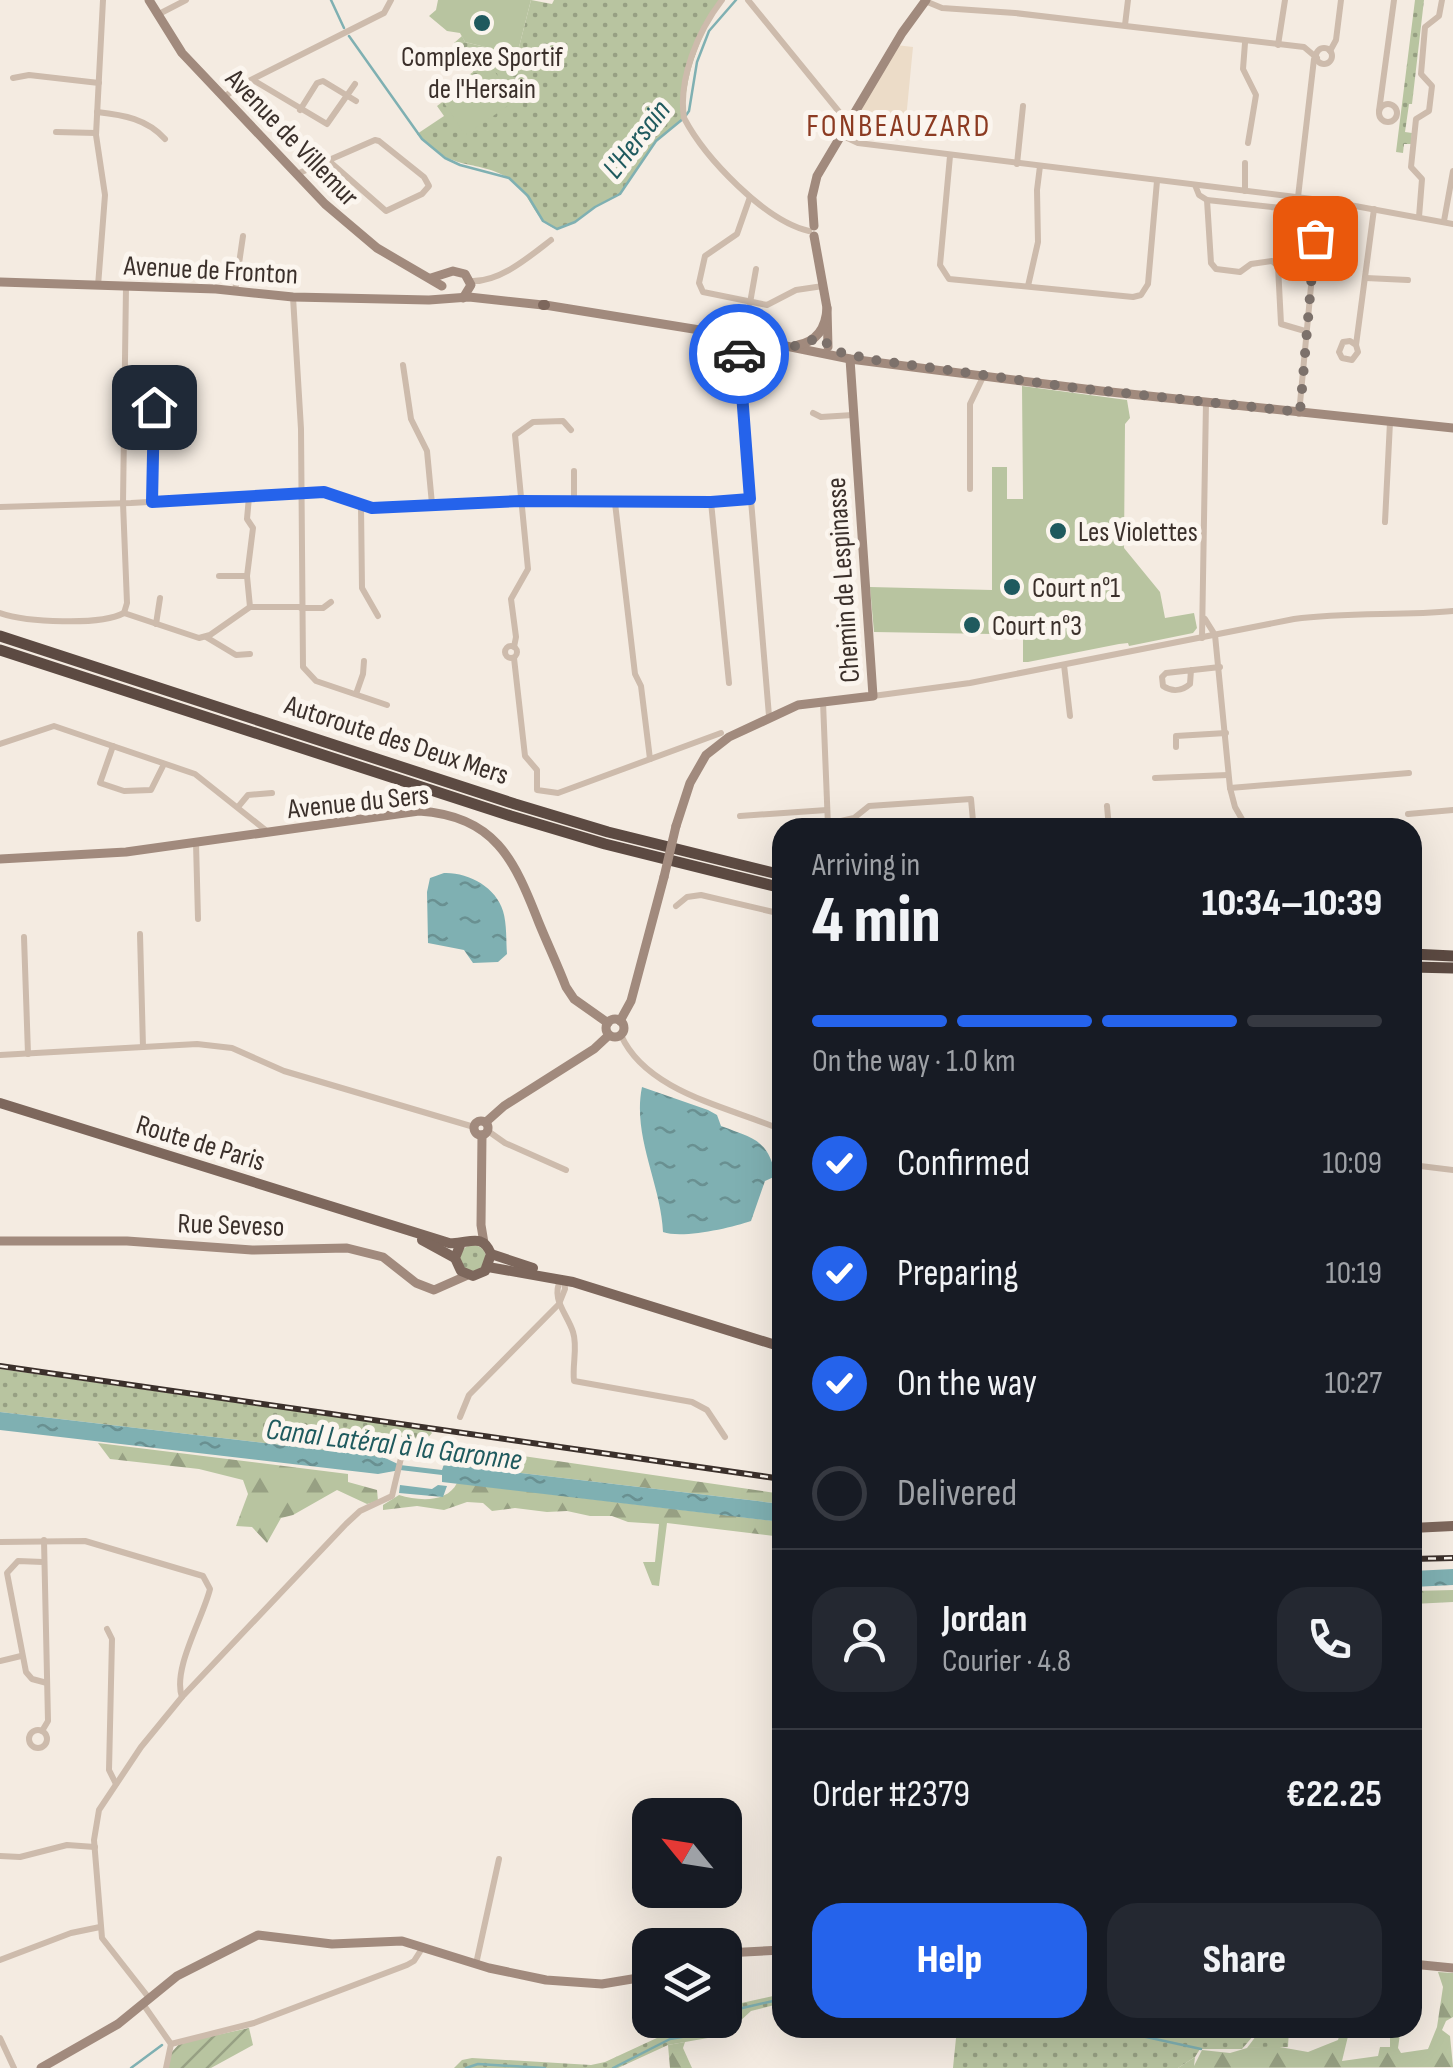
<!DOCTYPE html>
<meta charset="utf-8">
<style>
:root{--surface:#171b24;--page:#242831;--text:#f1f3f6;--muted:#9ea1a6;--line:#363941;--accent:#2563eb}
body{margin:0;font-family:"Sofia Sans Condensed",sans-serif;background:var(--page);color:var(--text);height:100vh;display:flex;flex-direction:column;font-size:38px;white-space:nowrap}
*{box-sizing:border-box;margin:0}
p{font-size:32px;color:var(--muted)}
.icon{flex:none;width:55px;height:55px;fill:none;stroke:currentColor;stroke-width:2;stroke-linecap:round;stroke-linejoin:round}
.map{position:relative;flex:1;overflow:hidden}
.panel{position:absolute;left:772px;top:818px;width:650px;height:1220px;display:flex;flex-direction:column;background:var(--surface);border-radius:30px;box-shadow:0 10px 40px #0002}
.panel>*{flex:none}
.needle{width:65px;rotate:300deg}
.controls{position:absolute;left:632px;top:1798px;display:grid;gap:20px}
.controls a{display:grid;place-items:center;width:110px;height:110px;border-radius:20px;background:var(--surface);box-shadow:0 10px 40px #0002;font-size:50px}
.pin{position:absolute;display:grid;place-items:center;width:85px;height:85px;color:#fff;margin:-42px;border-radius:20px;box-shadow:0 5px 15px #0006}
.courier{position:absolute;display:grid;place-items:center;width:100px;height:100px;margin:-50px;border:8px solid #2563eb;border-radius:50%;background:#fff;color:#222;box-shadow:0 2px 12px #0007}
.summary em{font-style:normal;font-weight:800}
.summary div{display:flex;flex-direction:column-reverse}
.summary{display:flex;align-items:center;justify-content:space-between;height:170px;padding:0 40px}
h1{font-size:65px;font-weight:800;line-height:75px}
.bar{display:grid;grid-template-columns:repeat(4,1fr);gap:15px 10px;align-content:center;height:120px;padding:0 40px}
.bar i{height:12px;border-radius:8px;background:var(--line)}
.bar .on{background:var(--accent)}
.bar p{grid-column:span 4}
.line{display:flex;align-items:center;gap:25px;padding:0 40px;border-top:2px solid var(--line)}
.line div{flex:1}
.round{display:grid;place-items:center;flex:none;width:105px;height:105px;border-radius:30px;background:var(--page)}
ol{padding:0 40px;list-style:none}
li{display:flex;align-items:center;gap:30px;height:110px}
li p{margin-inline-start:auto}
li .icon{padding:10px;border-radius:50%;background:var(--accent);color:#fff;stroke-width:4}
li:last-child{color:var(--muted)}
li i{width:55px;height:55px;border:5px solid var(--line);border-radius:50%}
.button{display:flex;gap:20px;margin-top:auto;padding:20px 40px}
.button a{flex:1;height:115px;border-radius:30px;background:var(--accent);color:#fff;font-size:40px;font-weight:800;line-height:115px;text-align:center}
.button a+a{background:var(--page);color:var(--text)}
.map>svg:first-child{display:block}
</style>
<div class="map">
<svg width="1453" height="2068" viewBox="0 0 1453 2068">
<defs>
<pattern id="grass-dots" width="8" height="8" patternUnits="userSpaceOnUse" patternTransform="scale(2.5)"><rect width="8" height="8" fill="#b8c4a0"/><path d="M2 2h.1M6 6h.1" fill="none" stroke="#97a083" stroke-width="1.8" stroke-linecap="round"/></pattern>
<pattern id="forest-firs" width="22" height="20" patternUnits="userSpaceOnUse" patternTransform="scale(2.5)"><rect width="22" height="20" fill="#b8c4a0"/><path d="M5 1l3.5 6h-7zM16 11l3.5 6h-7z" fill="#97a083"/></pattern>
<pattern id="garden-furrows" width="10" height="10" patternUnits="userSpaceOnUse" patternTransform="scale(2.5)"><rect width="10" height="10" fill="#b8c4a0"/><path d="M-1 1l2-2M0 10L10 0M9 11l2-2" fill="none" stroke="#97a083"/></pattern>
<pattern id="water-ripples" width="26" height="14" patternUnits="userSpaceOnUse" patternTransform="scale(2.5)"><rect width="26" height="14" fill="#7fb0b2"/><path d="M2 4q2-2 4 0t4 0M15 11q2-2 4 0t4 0" fill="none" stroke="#699091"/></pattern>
</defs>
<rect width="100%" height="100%" fill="#f4ebe1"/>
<g fill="url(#grass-dots)">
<path d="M 531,0 L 552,4 L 554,0 L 722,0 C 698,42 686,69 684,118 L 656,141 L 620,194 L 595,207 L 575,222 L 557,229 C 534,223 530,190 509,178 C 473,158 452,173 417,134 L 444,116 L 437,106 L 445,100 L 444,93 L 473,72 L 476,59 L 454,43 L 462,36 L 465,42 L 517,55 Z"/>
<polygon points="1415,0 1424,0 1412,104 1409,104 1405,132 1412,133 1411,144 1404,144 1403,153 1396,152"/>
<circle cx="473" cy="1258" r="13"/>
<polygon points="0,1369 429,1430 432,1433 426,1440 383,1457 0,1412"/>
<polygon points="725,1975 734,1977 732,1999 737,2004 782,1994 782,2003 751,2011 739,2022 736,2011 725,2004"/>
<polygon points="715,2023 733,2027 725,2035 668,2045 618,2068 454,2068 462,2060 472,2058 591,2065 605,2062 672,2031"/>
<polygon points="957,2028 1260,2028 1242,2049 1200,2049 1195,2057 1178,2068 953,2068"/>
<polygon points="1262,2028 1289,2028 1288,2047 1247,2048"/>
</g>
<g fill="url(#forest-firs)">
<polygon points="98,1443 348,1474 348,1482 377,1490 378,1501 367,1504 337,1490 293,1515 281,1518 267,1543 252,1527 236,1526 248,1494 243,1480 199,1469 110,1459"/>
<polygon points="450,1445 494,1455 523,1456 782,1494 782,1504 444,1464 445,1449"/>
<path d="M 457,1483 L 782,1522 L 782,1537 L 667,1523 L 659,1586 L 652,1585 L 643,1562 L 655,1562 L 659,1524 L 628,1522 L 612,1516 L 590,1516 L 567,1511 L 547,1512 L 515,1508 L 492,1511 L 483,1503 L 467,1502 L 444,1510 L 417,1506 L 383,1510 L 383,1505 L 399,1495 C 419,1501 447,1503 457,1483 Z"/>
<polygon points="1453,1590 1453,1602 1413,1604 1413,1591"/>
<polygon points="1438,1972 1453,1973 1453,2017 1446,2021 1442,2030 1450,2036 1453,2067 1178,2068 1195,2057 1194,2066 1202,2050 1230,2053 1247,2048 1274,2046 1308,2052 1338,2040 1342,2028 1350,2028 1342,2061 1378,2056 1380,2047 1390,2047 1390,2031 1398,2029 1400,2034 1398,2048 1401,2053 1428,2049 1437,2027 1443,1987"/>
<polygon points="685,2042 683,2048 692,2068 670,2068 668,2045"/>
</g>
<polygon fill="url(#garden-furrows)" points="249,2028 253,2045 211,2068 168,2068 171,2053 180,2043"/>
<g fill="#b8c4a0">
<polygon points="438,0 531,0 517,55 465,42 460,33 447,31 429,16 436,10"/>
<polygon points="493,69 515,101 465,135 444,103"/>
<polygon points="1022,386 1127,400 1130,418 1125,424 1124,548 1160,592 1165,618 1194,613 1197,628 1193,633 1129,646 1128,643 1119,644 1028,662 1023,662 1023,630 993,631 992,634 874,632 870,587 992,590 992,467 1007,467 1007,499 1023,499"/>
</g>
<polygon fill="#ecdcc8" points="896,45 913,47 906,119 874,111 874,116 856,113"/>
<g fill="url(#water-ripples)">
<path d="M 444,873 C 468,872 496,887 503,911 C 507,924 506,941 507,954 L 498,962 L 473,963 L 464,950 L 428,943 L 427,892 L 430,878 Z"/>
<path d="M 642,1087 L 708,1110 L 717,1115 L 721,1126 C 755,1139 767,1139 776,1176 L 765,1181 L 751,1221 C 731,1228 682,1239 663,1232 C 661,1184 632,1136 642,1087 Z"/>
<polygon points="0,1412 383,1457 400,1465 442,1470 444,1464 782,1504 782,1522 442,1482 442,1475 400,1470 378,1474 0,1430"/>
<polygon points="400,1485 432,1489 438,1485 447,1486 443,1497 399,1493"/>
<polygon points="1453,1569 1453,1585 1413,1587 1413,1571"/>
</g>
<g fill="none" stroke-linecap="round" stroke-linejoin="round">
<g stroke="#7fb0b2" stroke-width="2.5">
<polyline points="331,0 344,28"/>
<polyline points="349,36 422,139 445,158 460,165 509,178 528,196 543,221 557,229 575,222 595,207 620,194 656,141 684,118 689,111 697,62 709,31 736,0"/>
<polyline points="1105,2028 1201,2049"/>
<polyline points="131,2068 162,2045"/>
<polyline points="466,2068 478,2064 545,2068"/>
<polyline points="613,2068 670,2039 716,2031 738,2009 782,1999"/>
</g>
<g stroke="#cdbbac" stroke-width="6">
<path d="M 722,0 C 698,31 678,79 684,118 C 705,158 765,221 809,231"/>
<polyline points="748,0 849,124"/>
<polyline points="925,1 942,8 1015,13 1304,47 1317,58"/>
<polyline points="157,15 186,0"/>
<polyline points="1125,25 1128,0"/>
<polyline points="1245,43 1243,69 1256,95 1248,143"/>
<polyline points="1278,45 1285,0"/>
<circle cx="1324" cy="56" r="8"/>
<polyline points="1330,51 1336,40 1341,0"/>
<polyline points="13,78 29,75 99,83"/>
<polyline points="253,80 327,124 355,84"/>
<polyline points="223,98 239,86 384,13 391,0"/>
<circle cx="1388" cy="113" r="9"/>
<polyline points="300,110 317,83 323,81 356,101"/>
<polyline points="1379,111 1394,0"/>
<path d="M 97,112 C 124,115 147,119 165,139"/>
<polyline points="56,132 96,133"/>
<polyline points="843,136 858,143 1328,201 1453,224"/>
<polyline points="950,156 940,265 949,279 1133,297 1141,295 1148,284 1157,181"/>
<polyline points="1017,164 1023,106"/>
<polyline points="297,174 375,140 379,141 424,177 429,186 422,194 386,211 329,161"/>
<polyline points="1195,185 1199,195 1207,200 1317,212"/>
<polyline points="1245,191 1245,163"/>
<polyline points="750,197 737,234 705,256 699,283 703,292 767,305 796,290 823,286"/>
<polyline points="1298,197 1314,59"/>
<polyline points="1207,200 1211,263 1216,269 1240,272 1251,264 1272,261 1278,266 1281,324 1305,331"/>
<polyline points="1419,217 1422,179 1411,167 1416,119 1429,111 1432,86 1421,74 1425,27 1439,16 1442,0"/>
<polyline points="1444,221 1453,171"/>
<polyline points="1366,278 1408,280"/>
<path d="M 470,281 C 499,283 529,257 551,240"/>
<polyline points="98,286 105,195 96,135 103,0"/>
<polyline points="1028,286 1038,242 1037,190 1040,166"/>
<polyline points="235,291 243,236"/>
<polyline points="293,297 301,429 303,667 316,681 387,705"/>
<polyline points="750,303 756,269"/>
<polyline points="742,337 738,344 769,716"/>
<polyline points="1356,345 1350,341 1343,342 1339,352 1342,358 1352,360 1358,352 1356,345 1374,209"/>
<polyline points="403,365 411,419 427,451 432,504"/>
<polyline points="813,413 821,417 853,415"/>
<polyline points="1299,414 1319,201"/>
<polyline points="574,471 574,501"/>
<polyline points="970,489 970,404 984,375"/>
<polyline points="249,497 247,519 253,528 247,576 250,607"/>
<polyline points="152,502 154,407"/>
<polyline points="711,502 729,683"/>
<polyline points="615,503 635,674 641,686 650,759"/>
<polyline points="0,507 131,503 324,492 372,509 520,501 711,502 750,499"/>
<polyline points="361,507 362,588 378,616"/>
<polyline points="1385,522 1390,422"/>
<polyline points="219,576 247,576"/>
<polyline points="301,608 323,608 331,602"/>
<path d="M 0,613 C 26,622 100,626 124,613"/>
<polyline points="124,613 127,603 123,503 126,287"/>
<polyline points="124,613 199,638 210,635 250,607 301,607"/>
<polyline points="1205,619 1215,635 1230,788 1235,807 1247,828"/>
<polyline points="156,624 160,598"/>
<polyline points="206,637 236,655 250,654"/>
<polyline points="1202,638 1206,402"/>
<circle cx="511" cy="652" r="6"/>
<polyline points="514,647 516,637 511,599 528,569 515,435 533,422 563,421 571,430"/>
<polyline points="514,658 525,756 537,770 537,790 558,793 721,733"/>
<polyline points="1064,665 1070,716"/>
<path d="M 1191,670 L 1190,684 C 1182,691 1172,692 1163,686 L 1162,677 L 1166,673 L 1220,667"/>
<polyline points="356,694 363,674 364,661"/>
<path d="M 873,696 L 970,683 L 1294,619 C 1347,612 1400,616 1453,611"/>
<polyline points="823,702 828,826"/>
<polyline points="0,744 54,726 195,774 268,832"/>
<polyline points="113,746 100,783 124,791 151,790 164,764"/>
<polyline points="1176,747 1176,736 1226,733"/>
<polyline points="1155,778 1228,775"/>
<polyline points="1230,788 1409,773"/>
<polyline points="1107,806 1109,828"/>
<polyline points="238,807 248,795 272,793"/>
<polyline points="1408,814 1453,810"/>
<polyline points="740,816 827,810"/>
<polyline points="828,824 854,818 869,806 971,799 973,821"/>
<polyline points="981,827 996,828"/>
<polyline points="948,828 968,826"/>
<polyline points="968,828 973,821 981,828"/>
<polyline points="196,843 198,919"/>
<polyline points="676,906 687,897 701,895 782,914"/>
<polyline points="140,934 143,1047"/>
<polyline points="24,937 28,1054"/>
<path d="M 621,1035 C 646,1092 729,1107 782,1130"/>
<polyline points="0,1055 197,1044 232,1048 284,1071 474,1127"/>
<polyline points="488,1131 505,1143 566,1170"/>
<polyline points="1412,1165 1453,1170"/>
<path d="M 561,1279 C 550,1299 567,1313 573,1332 C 578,1347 572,1365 574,1381 L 692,1402 L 707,1410 L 725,1437"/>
<polyline points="460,1417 469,1395 559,1304 565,1289 564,1279"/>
<path d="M 0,1542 L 85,1541 L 203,1576 L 210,1589 C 203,1618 172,1669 182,1697"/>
<polyline points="43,1562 18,1561 7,1573 26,1672 32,1679 47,1683"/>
<polyline points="107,1629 112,1639 109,1770 116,1784"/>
<polyline points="0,1661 21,1656"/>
<circle cx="38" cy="1739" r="9"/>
<polyline points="42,1731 48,1721 44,1540"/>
<polyline points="0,1856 20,1857 67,1845 95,1847"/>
<polyline points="0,1960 71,1933 100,1927"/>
<polyline points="476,1964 499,1859"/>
<polyline points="149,1998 102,1938 94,1840 99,1810 141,1747 182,1697 346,1524 360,1511 392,1496 401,1458"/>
<polyline points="143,2004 171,2044"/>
<polyline points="0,2038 14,2068"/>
<polyline points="171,2044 254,2023 407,1965 414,1961 423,1947"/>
<polyline points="166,2068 171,2044"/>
</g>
<g stroke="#a18a7d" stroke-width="9">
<polyline points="149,0 182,53 325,204 377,248 442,286"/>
<polyline points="814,226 812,197 817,176 902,33 926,0"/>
<polyline points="814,236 827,308 828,347"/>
<polyline points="431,278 453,271 465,274 471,285 463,298"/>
<polyline points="0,282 216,289 293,297 429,300 469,297 543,305"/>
<polyline points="545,305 743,337"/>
<polyline points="742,337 850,359 1101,391 1453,428"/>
<path d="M 798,345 C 818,341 826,327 827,308"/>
<polyline points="676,826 690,783 706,755 729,737 798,705 873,696 850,359"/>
<path d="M 0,859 L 126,852 L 419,811 C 495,816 514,859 539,923 C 548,945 558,966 566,987 L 574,999 L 608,1023"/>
<circle cx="615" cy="1028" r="9"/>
<polyline points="620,1021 631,1001 664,877"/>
<circle cx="481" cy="1128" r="7"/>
<polyline points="486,1122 504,1106 594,1049 609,1035"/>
<polyline points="482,1135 481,1225 484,1243"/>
<polyline points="0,1241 127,1241 252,1250 347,1248 383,1257 416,1283 434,1290 468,1275"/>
<polyline points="725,1953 782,1950"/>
<polyline points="1412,1964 1453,1968"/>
<polyline points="41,2068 118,2024 177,1976 258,1935 332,1944 402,1941 489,1968 546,1980 602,1984 650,1976"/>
</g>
<g stroke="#7d675c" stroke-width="10">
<polyline points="543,305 545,305"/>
<path d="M 0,1103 L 449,1243 C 467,1245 482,1231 491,1254 L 485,1271 L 473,1276 L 461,1271 L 455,1258 L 461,1243"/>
<polyline points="422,1240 455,1258"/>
<polyline points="491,1254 533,1268"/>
<polyline points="488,1267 573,1282 782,1347"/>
<polyline points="1412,1528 1453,1526"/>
</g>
<g stroke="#5c4a42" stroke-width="11">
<polyline points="0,636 515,804 608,832 782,875"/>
<polyline points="0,650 511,816 605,844 782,888"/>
<polyline points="1412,954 1453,956"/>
<polyline points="1412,967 1453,968"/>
</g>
<g stroke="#3b302b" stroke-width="6">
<g id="rail">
<polyline points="0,1366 782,1479"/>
<polyline points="1412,1559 1453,1558"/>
</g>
</g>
<use href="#rail" stroke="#fbf5ee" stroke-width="2.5" stroke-dasharray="8" stroke-linecap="butt"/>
<polyline stroke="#a18a7d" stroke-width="9" points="664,877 676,826"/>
</g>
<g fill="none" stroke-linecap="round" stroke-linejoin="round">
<polyline stroke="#7c716b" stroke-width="10" stroke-dasharray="0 18" points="739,354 739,340 742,337 795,346 821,337 834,351 875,360 1077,388 1300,412 1315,238"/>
<polyline stroke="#2563eb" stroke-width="12" points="154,407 152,502 324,492 372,508 520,501 711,502 750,499 739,354"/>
</g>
<g fill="#1f5a5e" stroke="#fbf5ee" stroke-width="4">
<circle cx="482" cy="23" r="10"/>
<circle cx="1058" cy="531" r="10"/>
<circle cx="1012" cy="587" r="10"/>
<circle cx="972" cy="625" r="10"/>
</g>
<g text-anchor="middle" stroke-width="10" stroke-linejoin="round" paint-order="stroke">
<g font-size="28" fill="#3b302b" stroke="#fbf5ee" text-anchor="start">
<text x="482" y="66" text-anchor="middle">Complexe Sportif<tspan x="482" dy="32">de l'Hersain</tspan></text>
<text x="1078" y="541">Les Violettes</text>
<text x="1032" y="597">Court n°1</text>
<text x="992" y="635">Court n°3</text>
</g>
<g font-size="28" fill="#3b302b" stroke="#fbf5ee">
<text transform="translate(293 137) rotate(46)" y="10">Avenue de Villemur</text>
<text transform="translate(211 269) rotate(3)" y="10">Avenue de Fronton</text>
<text transform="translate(842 580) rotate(-94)" y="10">Chemin de Lespinasse</text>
<text transform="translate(397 739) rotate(18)" y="10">Autoroute des Deux Mers</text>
<text transform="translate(358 801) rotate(-6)" y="10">Avenue du Sers</text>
<text transform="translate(201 1142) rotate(17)" y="10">Route de Paris</text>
<text transform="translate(231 1224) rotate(2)" y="10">Rue Seveso</text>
</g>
<g font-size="30" font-style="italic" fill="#1f5a5e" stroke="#fbf5ee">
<text transform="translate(636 139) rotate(-52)" y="10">L'Hersain</text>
<text transform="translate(394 1444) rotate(7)" y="10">Canal Latéral à la Garonne</text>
</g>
<g font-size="32" letter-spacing="2.5" fill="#8c3b22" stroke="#fbf5ee">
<text x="899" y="136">FONBEAUZARD</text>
</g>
</g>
</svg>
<div class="controls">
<a><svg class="needle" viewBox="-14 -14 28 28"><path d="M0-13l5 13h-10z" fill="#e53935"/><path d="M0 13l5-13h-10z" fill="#9ea1a6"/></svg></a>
<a><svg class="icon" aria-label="layers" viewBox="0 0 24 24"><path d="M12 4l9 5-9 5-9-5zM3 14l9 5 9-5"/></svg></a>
</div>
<div class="pin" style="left:1315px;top:238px;background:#ea580c"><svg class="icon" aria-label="bag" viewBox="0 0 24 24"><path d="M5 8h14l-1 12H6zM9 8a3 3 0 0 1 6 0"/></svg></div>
<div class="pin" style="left:154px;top:407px;background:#1f2937"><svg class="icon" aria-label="home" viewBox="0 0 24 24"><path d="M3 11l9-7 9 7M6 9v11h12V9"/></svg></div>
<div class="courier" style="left:739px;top:354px"><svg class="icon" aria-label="car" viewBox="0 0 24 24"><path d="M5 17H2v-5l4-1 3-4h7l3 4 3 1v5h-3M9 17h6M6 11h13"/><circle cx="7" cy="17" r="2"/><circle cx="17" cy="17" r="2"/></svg></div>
<section class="panel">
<div class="summary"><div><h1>4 min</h1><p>Arriving in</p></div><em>10:34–10:39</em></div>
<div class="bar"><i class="on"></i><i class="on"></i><i class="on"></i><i></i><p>On the way · 1.0 km</p></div>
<ol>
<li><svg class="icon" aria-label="check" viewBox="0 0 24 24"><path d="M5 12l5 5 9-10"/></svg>Confirmed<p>10:09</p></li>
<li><svg class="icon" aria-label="check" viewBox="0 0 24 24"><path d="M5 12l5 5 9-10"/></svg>Preparing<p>10:19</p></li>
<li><svg class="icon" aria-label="check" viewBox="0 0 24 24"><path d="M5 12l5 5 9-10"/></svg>On the way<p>10:27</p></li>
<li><i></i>Delivered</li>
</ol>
<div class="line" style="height:180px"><a class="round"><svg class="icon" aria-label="person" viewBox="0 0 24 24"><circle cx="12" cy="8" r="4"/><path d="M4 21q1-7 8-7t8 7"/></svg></a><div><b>Jordan</b><p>Courier · 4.8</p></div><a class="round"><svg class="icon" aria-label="phone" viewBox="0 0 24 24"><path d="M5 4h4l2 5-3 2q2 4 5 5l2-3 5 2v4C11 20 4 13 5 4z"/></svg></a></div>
<div class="line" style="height:130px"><div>Order #2379</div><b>€22.25</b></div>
<div class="button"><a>Help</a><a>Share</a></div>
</section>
</div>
